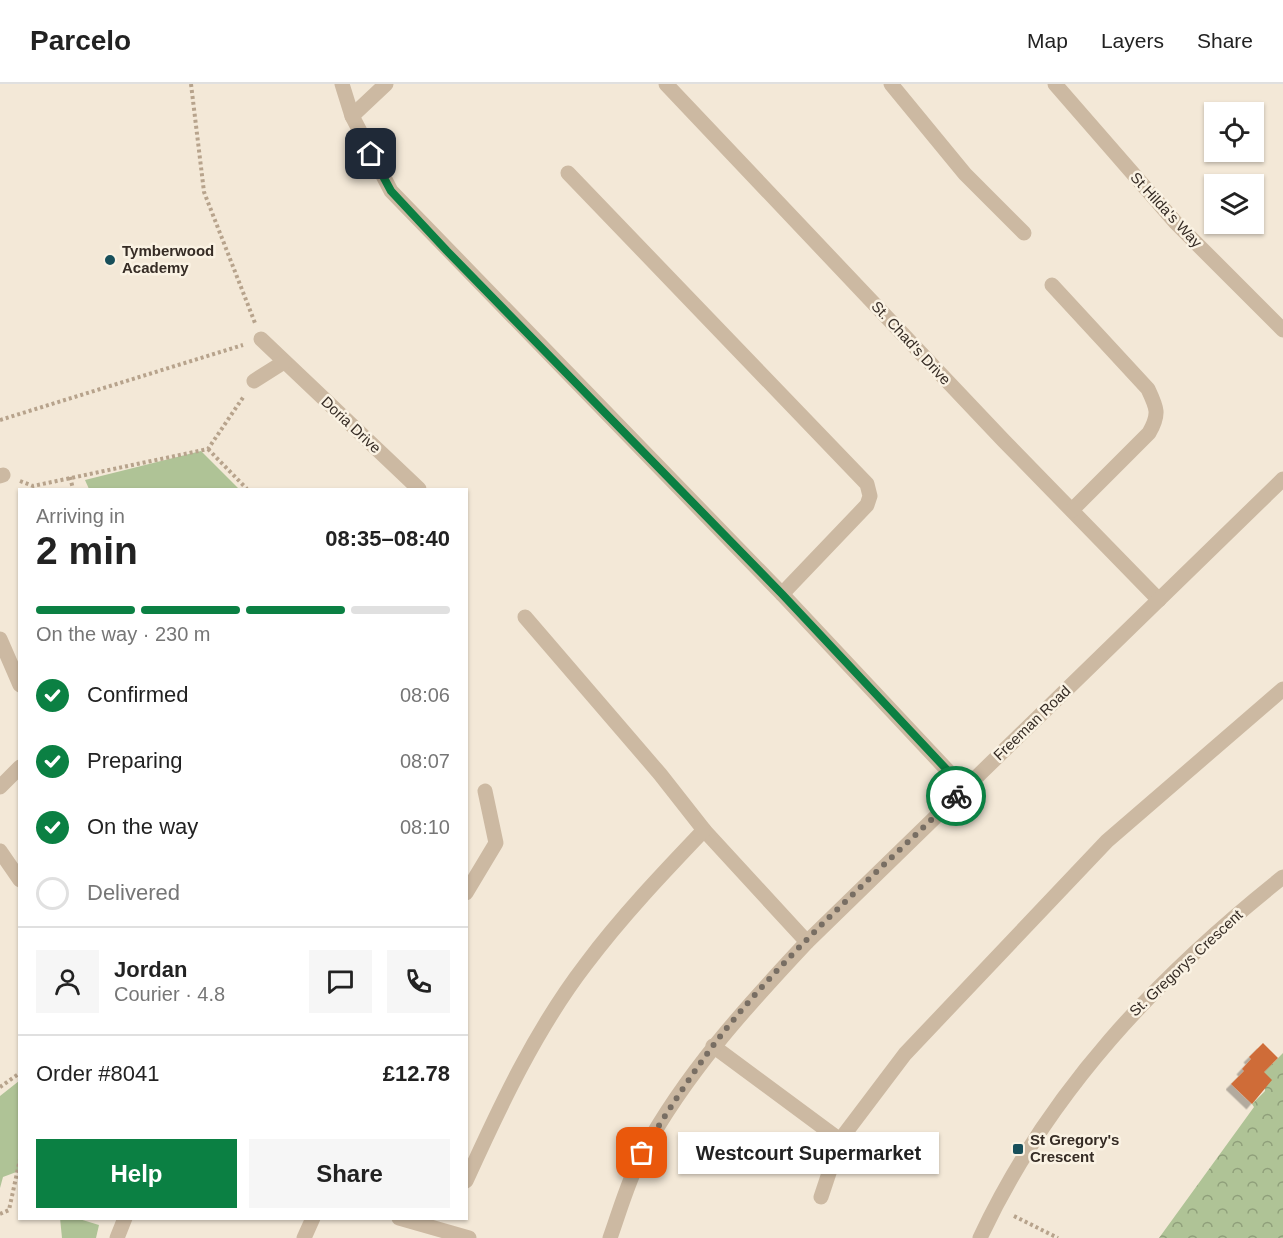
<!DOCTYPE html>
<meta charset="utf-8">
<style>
:root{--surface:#fff;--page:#f6f6f6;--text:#222;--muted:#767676;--line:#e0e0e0;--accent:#0b8043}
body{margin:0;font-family:Arial,sans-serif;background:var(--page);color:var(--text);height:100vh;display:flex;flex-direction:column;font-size:22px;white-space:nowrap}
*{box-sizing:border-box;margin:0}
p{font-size:20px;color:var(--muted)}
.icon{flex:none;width:33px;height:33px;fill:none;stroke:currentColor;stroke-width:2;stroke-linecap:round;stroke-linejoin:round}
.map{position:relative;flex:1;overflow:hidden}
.panel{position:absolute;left:18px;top:404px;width:450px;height:732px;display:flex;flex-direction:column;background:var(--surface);border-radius:0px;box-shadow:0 2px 4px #0004}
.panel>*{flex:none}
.buttons{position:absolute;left:1204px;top:18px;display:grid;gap:12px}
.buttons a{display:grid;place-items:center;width:60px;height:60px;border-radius:0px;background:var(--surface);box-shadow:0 2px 4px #0004;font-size:30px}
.pin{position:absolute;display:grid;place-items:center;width:51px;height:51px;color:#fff;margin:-26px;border-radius:12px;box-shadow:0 3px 9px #0006}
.courier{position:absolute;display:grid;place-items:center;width:60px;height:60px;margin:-30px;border:4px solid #0b8043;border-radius:50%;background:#fff;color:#222;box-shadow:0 2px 8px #0007}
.bubble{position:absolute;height:42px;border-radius:0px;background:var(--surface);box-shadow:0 2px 4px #0004;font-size:20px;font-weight:600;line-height:42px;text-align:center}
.overview em{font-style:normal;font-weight:600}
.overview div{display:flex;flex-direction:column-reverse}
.overview{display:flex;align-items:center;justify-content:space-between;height:102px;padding:0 18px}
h1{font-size:39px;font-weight:600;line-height:45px}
.bar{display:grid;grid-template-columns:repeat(4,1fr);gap:9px 6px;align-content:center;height:72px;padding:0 18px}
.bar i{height:8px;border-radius:4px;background:var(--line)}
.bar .selected{background:var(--accent)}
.bar p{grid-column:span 4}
.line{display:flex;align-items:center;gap:15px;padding:0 18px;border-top:2px solid var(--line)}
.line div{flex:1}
.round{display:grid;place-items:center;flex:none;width:63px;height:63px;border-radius:0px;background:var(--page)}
ol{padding:0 18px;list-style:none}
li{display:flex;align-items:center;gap:18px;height:66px}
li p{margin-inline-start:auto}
li .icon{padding:6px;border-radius:50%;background:var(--accent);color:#fff;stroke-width:4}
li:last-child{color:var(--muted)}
li i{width:33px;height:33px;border:3px solid var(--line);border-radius:50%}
.cta{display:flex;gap:12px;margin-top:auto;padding:12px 18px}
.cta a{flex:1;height:69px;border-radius:0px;background:var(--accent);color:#fff;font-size:24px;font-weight:600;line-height:69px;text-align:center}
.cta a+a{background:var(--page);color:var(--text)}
header{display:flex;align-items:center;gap:36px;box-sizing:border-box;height:84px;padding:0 30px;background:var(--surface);border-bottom:2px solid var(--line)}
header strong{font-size:28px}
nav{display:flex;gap:33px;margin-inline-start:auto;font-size:21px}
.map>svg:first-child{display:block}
</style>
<header>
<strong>Parcelo</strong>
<nav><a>Map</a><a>Layers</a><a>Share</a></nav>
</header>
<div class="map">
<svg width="1283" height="1154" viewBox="0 0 1283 1154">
<defs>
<pattern id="park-crowns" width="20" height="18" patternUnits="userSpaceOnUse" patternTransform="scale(1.5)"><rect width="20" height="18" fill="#afc396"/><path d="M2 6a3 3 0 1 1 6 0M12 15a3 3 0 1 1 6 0" fill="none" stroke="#8f9f7a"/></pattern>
<filter id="shadow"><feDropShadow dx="-5.5" dy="5.5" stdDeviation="0" flood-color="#0004"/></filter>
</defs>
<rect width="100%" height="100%" fill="#f3e8d7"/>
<g fill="#afc396">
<polygon points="201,367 239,405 89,405 85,396"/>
<polygon points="19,997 19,1087 3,1093 0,1104 0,1012"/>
<polygon points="60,1134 76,1134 99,1141 96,1154 62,1154"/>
</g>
<polygon fill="url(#park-crowns)" points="1283,969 1283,1154 1159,1154 1254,1023 1252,1020 1265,1007 1264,988"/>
<polygon fill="#cf6c38" filter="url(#shadow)" points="1263,959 1278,974 1264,988 1272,996 1252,1020 1231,1000 1244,987 1242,985 1251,975 1249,973"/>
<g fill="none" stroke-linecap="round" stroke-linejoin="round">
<g stroke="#b7a38c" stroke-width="4" stroke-dasharray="3 3" stroke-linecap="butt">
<polyline points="191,0 204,108 255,239"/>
<polyline points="0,336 243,261"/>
<polyline points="208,365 247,405"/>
<polyline points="70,393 73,405"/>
<polyline points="20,397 33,402 208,365 244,312"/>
<polyline points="0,1003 20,989"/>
<polyline points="0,1130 9,1126 20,1075"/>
<polyline points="1014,1132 1058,1154"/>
</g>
<g stroke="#ccb9a2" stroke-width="15">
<polyline points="342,0 352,32 391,107 782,510 964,704"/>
<polyline points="666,0 1004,357 1159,516"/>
<polyline points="891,0 965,90 1024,149"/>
<polyline points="1055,0 1176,139 1283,246"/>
<polyline points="352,32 386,0"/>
<polyline points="568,89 867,400 870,412 867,421 782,510"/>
<path d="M 1052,201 L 1148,305 C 1157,324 1160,330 1149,349 L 1072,426"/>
<polyline points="261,255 419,405"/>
<polyline points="254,297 284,278"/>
<polyline points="0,392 3,391"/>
<polyline points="0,555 20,601"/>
<polyline points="0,703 20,683"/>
<polyline points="704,746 807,858"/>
<polyline points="0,767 20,796"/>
<polyline points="466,809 496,759 485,707"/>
<polyline points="713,962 840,1056"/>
<path d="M 466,1097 C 500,1022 536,945 586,880 C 622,832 663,789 704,746 L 660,690 L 525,533"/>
<polyline points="821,1113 840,1056 905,970 1107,757 1283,605"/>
<polyline points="399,1134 469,1154"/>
<polyline points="117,1154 125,1134"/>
<polyline points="304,1154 313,1134"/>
<path d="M 610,1154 C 620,1126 629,1094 643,1068 C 686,989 746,923 807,858 L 1283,395"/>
<path d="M 980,1154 C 1048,1008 1158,892 1283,793"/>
</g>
</g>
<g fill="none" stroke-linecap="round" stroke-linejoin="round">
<path stroke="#786e63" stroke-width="6" stroke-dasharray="0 10.8" d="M 642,1069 C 664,1033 687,997 712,963 C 780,873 875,791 956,712"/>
<polyline stroke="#0b8043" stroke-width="8" points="371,70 391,107 447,167 782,510 964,704 956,712"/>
</g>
<g fill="#184f5a" stroke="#faf2e3" stroke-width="2">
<circle cx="110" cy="176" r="6"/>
<rect x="1012" y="1059" width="12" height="12" rx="3"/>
</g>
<g text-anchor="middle" stroke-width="5" stroke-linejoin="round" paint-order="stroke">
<g font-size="15" fill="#362c25" stroke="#faf2e3">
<text transform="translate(1166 126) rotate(47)" y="5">St Hilda's Way</text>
<text transform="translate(911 259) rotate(47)" y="5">St. Chad's Drive</text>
<text transform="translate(351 341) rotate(43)" y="5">Doria Drive</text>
<text transform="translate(1032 639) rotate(-44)" y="5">Freeman Road</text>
<text transform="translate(1186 879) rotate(-43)" y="5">St. Gregorys Crescent</text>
</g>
<g font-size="15" font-weight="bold" fill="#362c25" stroke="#faf2e3" text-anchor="start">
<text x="122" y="172">Tymberwood<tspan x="122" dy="17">Academy</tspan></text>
<text x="1030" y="1061">St Gregory's<tspan x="1030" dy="17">Crescent</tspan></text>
</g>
</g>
</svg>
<div class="buttons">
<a><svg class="icon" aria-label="locate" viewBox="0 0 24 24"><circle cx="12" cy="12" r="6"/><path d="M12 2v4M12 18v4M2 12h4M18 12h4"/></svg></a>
<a><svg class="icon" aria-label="layers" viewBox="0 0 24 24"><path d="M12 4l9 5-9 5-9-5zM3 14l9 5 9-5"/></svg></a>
</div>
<div class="pin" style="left:642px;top:1069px;background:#ea580c"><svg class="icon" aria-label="bag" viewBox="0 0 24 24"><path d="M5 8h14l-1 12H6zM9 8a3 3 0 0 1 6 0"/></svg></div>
<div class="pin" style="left:371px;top:70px;background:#1f2937"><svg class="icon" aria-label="home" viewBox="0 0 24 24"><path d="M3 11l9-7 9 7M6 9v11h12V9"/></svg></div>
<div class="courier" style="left:956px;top:712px"><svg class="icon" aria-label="bike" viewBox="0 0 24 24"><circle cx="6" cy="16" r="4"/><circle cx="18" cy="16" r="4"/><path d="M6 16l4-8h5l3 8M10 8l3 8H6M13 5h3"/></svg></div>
<div class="bubble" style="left:678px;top:1048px;width:261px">Westcourt Supermarket</div>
<section class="panel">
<div class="overview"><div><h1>2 min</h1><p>Arriving in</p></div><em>08:35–08:40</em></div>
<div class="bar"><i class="selected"></i><i class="selected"></i><i class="selected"></i><i></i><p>On the way · 230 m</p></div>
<ol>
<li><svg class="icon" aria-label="check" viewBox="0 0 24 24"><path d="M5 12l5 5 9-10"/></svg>Confirmed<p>08:06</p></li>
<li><svg class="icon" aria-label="check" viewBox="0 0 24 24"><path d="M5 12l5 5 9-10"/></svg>Preparing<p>08:07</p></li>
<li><svg class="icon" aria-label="check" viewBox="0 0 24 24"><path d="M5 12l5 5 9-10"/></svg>On the way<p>08:10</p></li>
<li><i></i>Delivered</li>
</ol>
<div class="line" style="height:108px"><a class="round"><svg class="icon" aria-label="person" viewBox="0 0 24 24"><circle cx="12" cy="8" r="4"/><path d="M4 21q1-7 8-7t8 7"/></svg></a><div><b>Jordan</b><p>Courier · 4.8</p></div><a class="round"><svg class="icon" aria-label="chat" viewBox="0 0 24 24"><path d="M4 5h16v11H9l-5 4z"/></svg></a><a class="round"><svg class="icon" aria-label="phone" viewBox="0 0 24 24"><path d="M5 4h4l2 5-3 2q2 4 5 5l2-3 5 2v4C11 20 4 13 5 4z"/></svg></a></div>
<div class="line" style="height:78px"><div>Order #8041</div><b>£12.78</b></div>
<div class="cta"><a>Help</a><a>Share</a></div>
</section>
</div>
